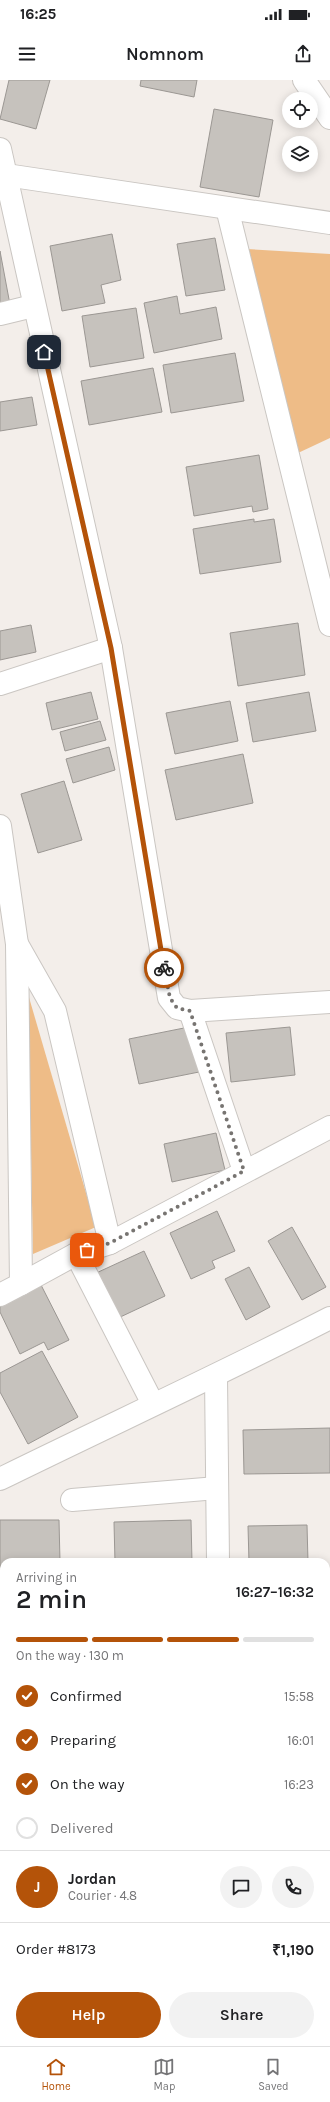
<!DOCTYPE html>
<meta charset="utf-8">
<style>
:root{--surface:#fff;--page:#f2f2f2;--text:#202124;--muted:#757577;--line:#e0e0e0;--accent:#b45309}
body{margin:0;font-family:Karla,sans-serif;background:var(--page);color:var(--text);height:100vh;display:flex;flex-direction:column;font-size:15px;white-space:nowrap}
*{box-sizing:border-box;margin:0}
p{font-size:13px;color:var(--muted)}
.icon{flex:none;width:22px;height:22px;fill:none;stroke:currentColor;stroke-width:2;stroke-linecap:round;stroke-linejoin:round}
.map{position:relative;flex:1;overflow:hidden}
.details{position:absolute;left:0px;top:1478px;width:330px;height:488px;display:flex;flex-direction:column;background:var(--surface);border-radius:12px 12px 0 0;box-shadow:0 2px 10px #0003}
.details>*{flex:none}
.fabs{position:absolute;left:282px;top:12px;display:grid;gap:8px}
.fabs a{display:grid;place-items:center;width:36px;height:36px;border-radius:50%;background:var(--surface);box-shadow:0 2px 10px #0003;font-size:20px}
.pin{position:absolute;display:grid;place-items:center;width:34px;height:34px;color:#fff;margin:-17px;border-radius:8px;box-shadow:0 2px 6px #0006}
.courier{position:absolute;display:grid;place-items:center;width:40px;height:40px;margin:-20px;border:3px solid #b45309;border-radius:50%;background:#fff;color:#222;box-shadow:0 1px 5px #0007}
.overview em{font-style:normal;font-weight:600}
.overview div{display:flex;flex-direction:column-reverse}
.overview{display:flex;align-items:center;justify-content:space-between;height:68px;padding:0 16px}
h1{font-size:26px;font-weight:600;line-height:30px}
.bar{display:grid;grid-template-columns:repeat(4,1fr);gap:6px 4px;align-content:center;height:48px;padding:0 16px}
.bar i{height:5px;border-radius:3px;background:var(--line)}
.bar .selected{background:var(--accent)}
.bar p{grid-column:span 4}
.line{display:flex;align-items:center;gap:10px;padding:0 16px;border-top:1px solid var(--line)}
.line div{flex:1}
.round{display:grid;place-items:center;flex:none;width:42px;height:42px;border-radius:21px;background:var(--page)}
ol{padding:0 16px;list-style:none}
li{display:flex;align-items:center;gap:12px;height:44px}
li p{margin-inline-start:auto}
li .icon{padding:4px;border-radius:50%;background:var(--accent);color:#fff;stroke-width:4}
li:last-child{color:var(--muted)}
li i{width:22px;height:22px;border:2px solid var(--line);border-radius:50%}
.action{display:flex;gap:8px;margin-top:auto;padding:8px 16px}
.action a{flex:1;height:46px;border-radius:24px;background:var(--accent);color:#fff;font-size:16px;font-weight:600;line-height:46px;text-align:center}
.action a+a{background:var(--page);color:var(--text)}
.status{display:flex;justify-content:space-between;align-items:center;height:28px;padding:0 20px;background:var(--surface);direction:ltr}
.status svg{height:11px;fill:currentColor}
header{display:flex;justify-content:space-between;align-items:center;height:52px;padding:0 16px;background:var(--surface);font-size:18px;font-weight:600}
.menu{display:flex;justify-content:space-around;align-items:center;height:56px;border-top:1px solid var(--line);background:var(--surface);font-size:11px;color:var(--muted)}
.menu a{display:grid;justify-items:center;gap:2px}
.menu .selected{color:var(--accent)}
.map>svg:first-child{display:block}
</style>
<div class="status"><b>16:25</b><svg viewBox="0 0 49 12"><path d="M0 12V9h3v3zM5 12V6h3v6zM10 12V3h3v9zM15 12V0h3v12zM26 1h20v11H26zM47 4h2v5h-2z"/></svg></div>
<header><svg class="icon" aria-label="menu" viewBox="0 0 24 24"><path d="M4 6h16M4 12h16M4 18h16"/></svg>Nomnom<svg class="icon" aria-label="share" viewBox="0 0 24 24"><path d="M12 15V3M7 8l5-5 5 5M5 13v7h14v-7"/></svg></header>
<div class="map">
<svg width="330" height="1966" viewBox="0 0 330 1966">
<rect width="100%" height="100%" fill="#f3eeea"/>
<g fill="#eebc87">
<polygon points="247,169 330,174 330,358 298,373"/>
<polygon points="28,914 96,1147 33,1174"/>
</g>
<g fill="#c6c2bd" stroke="#9b9793">
<polygon points="9,0 50,0 36,49 0,39"/>
<polygon points="141,0 197,0 194,17 140,6"/>
<polygon points="214,29 273,40 259,117 200,107"/>
<polygon points="112,154 121,200 101,205 105,223 62,231 50,166"/>
<polygon points="215,158 225,210 186,216 177,164"/>
<polygon points="0,171 11,230 0,232"/>
<polygon points="177,216 180,234 216,227 222,259 154,273 144,223"/>
<polygon points="136,228 144,278 90,287 82,236"/>
<polygon points="235,273 244,321 171,333 163,285"/>
<polygon points="153,288 162,332 89,345 81,301"/>
<polygon points="32,317 37,345 0,351 0,322"/>
<polygon points="259,375 268,429 253,432 252,426 194,436 186,387"/>
<polygon points="254,439 254,442 274,439 281,482 200,494 193,449"/>
<polygon points="298,543 305,595 238,606 230,553"/>
<polygon points="31,545 36,572 0,580 0,551"/>
<polygon points="91,612 98,639 52,650 46,623"/>
<polygon points="309,612 316,651 253,662 246,623"/>
<polygon points="230,621 238,661 175,674 166,633"/>
<polygon points="100,641 106,660 65,671 60,652"/>
<polygon points="109,667 115,690 73,703 66,679"/>
<polygon points="243,674 253,723 176,740 165,690"/>
<polygon points="64,701 82,760 38,773 21,714"/>
<polygon points="189,947 199,992 139,1004 129,959"/>
<polygon points="290,947 295,995 231,1002 226,953"/>
<polygon points="216,1053 225,1090 172,1102 164,1064"/>
<polygon points="217,1131 235,1171 212,1181 215,1188 191,1199 170,1153"/>
<polygon points="292,1147 326,1207 302,1220 268,1161"/>
<polygon points="144,1171 165,1216 116,1239 94,1194"/>
<polygon points="249,1187 270,1227 246,1240 225,1199"/>
<polygon points="40,1203 69,1260 48,1270 44,1262 20,1274 0,1232 0,1222"/>
<polygon points="42,1271 78,1337 28,1364 0,1312 0,1293"/>
<polygon points="330,1348 330,1393 244,1394 243,1350"/>
<polygon points="0,1440 59,1440 60,1482 4,1482 4,1498 0,1498"/>
<polygon points="191,1440 192,1482 115,1482 114,1442"/>
<polygon points="307,1445 308,1482 249,1482 248,1446"/>
<rect x="326" y="1567" width="4" height="41"/>
<rect x="326" y="1618" width="4" height="33"/>
<rect x="326" y="1780" width="4" height="42"/>
<rect x="326" y="1868" width="4" height="39"/>
<polygon points="0,1908 3,1949 0,1949"/>
<polygon points="194,1962 203,1962 204,1966 176,1966"/>
</g>
<g fill="none" stroke-linecap="round" stroke-linejoin="round">
<g stroke="#cac6c2" stroke-width="24">
<g id="minor">
<polyline points="304,0 330,38"/>
<polyline points="0,69 111,568 169,918 177,928 190,931 330,922"/>
<polyline points="6,95 330,143"/>
<polyline points="227,128 330,545"/>
<polyline points="0,234 33,226"/>
<polyline points="0,604 111,568"/>
<polyline points="0,746 17,864 21,1204 0,1215"/>
<polyline points="17,864 55,931 110,1163 330,1047"/>
<polyline points="190,931 244,1091"/>
<polyline points="76,1174 153,1324"/>
<polyline points="21,1204 76,1174 110,1163"/>
<polyline points="216,1296 218,1482"/>
<path d="M 0,1399 C 110,1345 221,1294 330,1238"/>
<polyline points="72,1420 217,1408"/>
<polyline points="0,1595 4,1595"/>
<polyline points="0,1787 4,1786"/>
<polyline points="229,1962 229,1966"/>
<polyline points="43,1966 65,1962"/>
</g>
</g>
<use href="#minor" stroke="#fff" stroke-width="22"/>
</g>
<g fill="none" stroke-linecap="round" stroke-linejoin="round">
<polyline stroke="#777471" stroke-width="4" stroke-dasharray="0 7.2" points="87,1170 110,1163 244,1091 190,931 177,928 170,918 164,888"/>
<polyline stroke="#b45309" stroke-width="5" points="44,272 111,568 164,888"/>
</g>
</svg>
<div class="fabs">
<a><svg class="icon" aria-label="locate" viewBox="0 0 24 24"><circle cx="12" cy="12" r="6"/><path d="M12 2v4M12 18v4M2 12h4M18 12h4"/></svg></a>
<a><svg class="icon" aria-label="layers" viewBox="0 0 24 24"><path d="M12 4l9 5-9 5-9-5zM3 14l9 5 9-5"/></svg></a>
</div>
<div class="pin" style="left:87px;top:1170px;background:#ea580c"><svg class="icon" aria-label="bag" viewBox="0 0 24 24"><path d="M5 8h14l-1 12H6zM9 8a3 3 0 0 1 6 0"/></svg></div>
<div class="pin" style="left:44px;top:272px;background:#1f2937"><svg class="icon" aria-label="home" viewBox="0 0 24 24"><path d="M3 11l9-7 9 7M6 9v11h12V9"/></svg></div>
<div class="courier" style="left:164px;top:888px"><svg class="icon" aria-label="bike" viewBox="0 0 24 24"><circle cx="6" cy="16" r="4"/><circle cx="18" cy="16" r="4"/><path d="M6 16l4-8h5l3 8M10 8l3 8H6M13 5h3"/></svg></div>
<section class="details">
<div class="overview"><div><h1>2 min</h1><p>Arriving in</p></div><em>16:27–16:32</em></div>
<div class="bar"><i class="selected"></i><i class="selected"></i><i class="selected"></i><i></i><p>On the way · 130 m</p></div>
<ol>
<li><svg class="icon" aria-label="check" viewBox="0 0 24 24"><path d="M5 12l5 5 9-10"/></svg>Confirmed<p>15:58</p></li>
<li><svg class="icon" aria-label="check" viewBox="0 0 24 24"><path d="M5 12l5 5 9-10"/></svg>Preparing<p>16:01</p></li>
<li><svg class="icon" aria-label="check" viewBox="0 0 24 24"><path d="M5 12l5 5 9-10"/></svg>On the way<p>16:23</p></li>
<li><i></i>Delivered</li>
</ol>
<div class="line" style="height:72px"><b class="round" style="background:var(--accent);color:#fff">J</b><div><b>Jordan</b><p>Courier · 4.8</p></div><a class="round"><svg class="icon" aria-label="chat" viewBox="0 0 24 24"><path d="M4 5h16v11H9l-5 4z"/></svg></a><a class="round"><svg class="icon" aria-label="phone" viewBox="0 0 24 24"><path d="M5 4h4l2 5-3 2q2 4 5 5l2-3 5 2v4C11 20 4 13 5 4z"/></svg></a></div>
<div class="line" style="height:52px"><div>Order #8173</div><b>₹1,190</b></div>
<div class="action"><a>Help</a><a>Share</a></div>
</section>
</div>
<nav class="menu">
<a class="selected"><svg class="icon" aria-label="home" viewBox="0 0 24 24"><path d="M3 11l9-7 9 7M6 9v11h12V9"/></svg>Home</a>
<a><svg class="icon" aria-label="map" viewBox="0 0 24 24"><path d="M3 6l6-2 6 2 6-2v14l-6 2-6-2-6 2zM9 4v14M15 6v14"/></svg>Map</a>
<a><svg class="icon" aria-label="saved" viewBox="0 0 24 24"><path d="M7 4h10v16l-5-4-5 4z"/></svg>Saved</a>
</nav>
